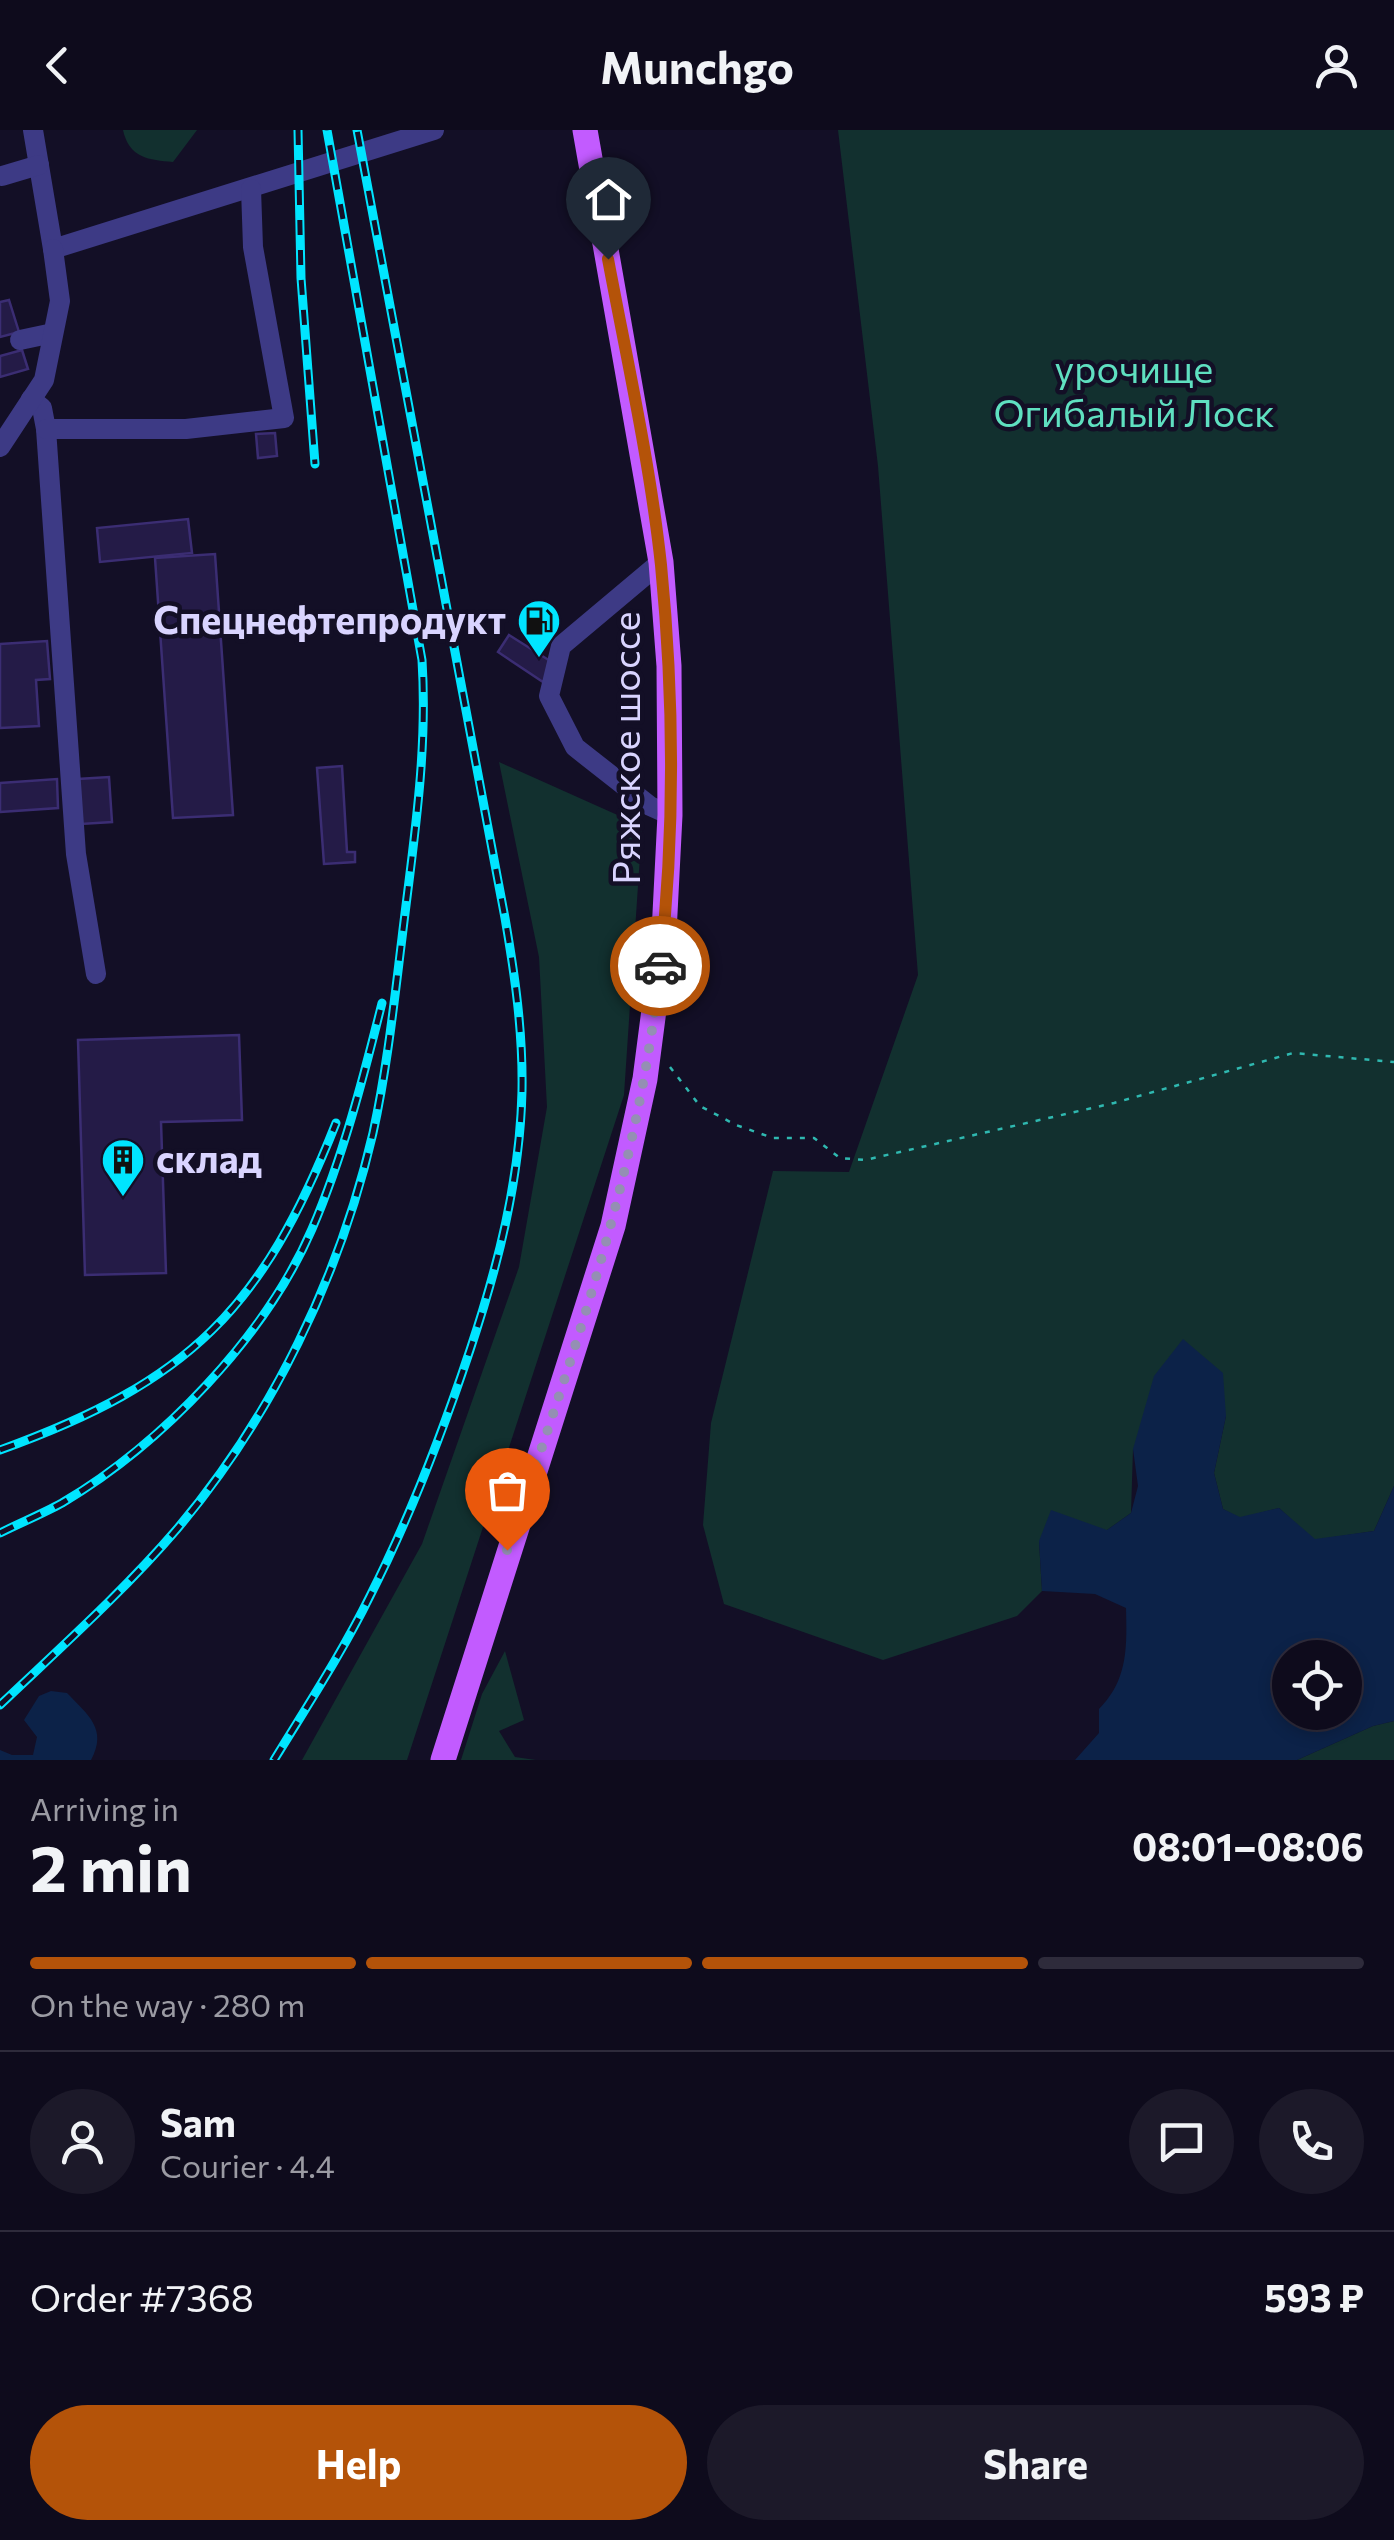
<!DOCTYPE html>
<meta charset="utf-8">
<style>
:root{--surface:#0e0b1c;--page:#1c1929;--text:#f1f3f6;--muted:#9b9ba3;--line:#2e2b3b;--accent:#b45309}
body{margin:0;font-family:Commissioner,sans-serif;background:var(--page);color:var(--text);height:100vh;display:flex;flex-direction:column;font-size:38px;white-space:nowrap}
*{box-sizing:border-box;margin:0}
p{font-size:32px;color:var(--muted)}
.icon{flex:none;width:55px;height:55px;fill:none;stroke:currentColor;stroke-width:2;stroke-linecap:round;stroke-linejoin:round}
.map{position:relative;height:1630px;overflow:hidden}
.sheet{display:flex;flex-direction:column;background:var(--surface);flex:1}
.sheet>*{flex:none}
.tools{position:absolute;left:1272px;top:1510px;display:grid;gap:20px}
.tools a{display:grid;place-items:center;width:90px;height:90px;border-radius:50%;background:var(--surface);box-shadow:0 5px 15px #0003,0 0 0 2px var(--line);font-size:50px}
.pin{position:absolute;display:grid;place-items:center;width:85px;height:85px;color:#fff;margin:-102px -42px;border-radius:50% 50% 50% 0;rotate:-45deg;box-shadow:0 0 10px #0007}
.pin .icon{rotate:45deg}
.courier{position:absolute;display:grid;place-items:center;width:100px;height:100px;margin:-50px;border:8px solid #b45309;border-radius:50%;background:#fff;color:#222;box-shadow:0 2px 12px #0007}
.head em{font-style:normal;font-weight:700}
.head div{display:flex;flex-direction:column-reverse}
.head{display:flex;align-items:center;justify-content:space-between;height:170px;padding:0 30px}
h1{font-size:65px;font-weight:700;line-height:75px}
.bar{display:grid;grid-template-columns:repeat(4,1fr);gap:15px 10px;align-content:center;height:120px;padding:0 30px}
.bar i{height:12px;border-radius:8px;background:var(--line)}
.bar .current{background:var(--accent)}
.bar p{grid-column:span 4}
.line{display:flex;align-items:center;gap:25px;padding:0 30px;border-top:2px solid var(--line)}
.line div{flex:1}
.round{display:grid;place-items:center;flex:none;width:105px;height:105px;border-radius:52px;background:var(--page)}
.cta{display:flex;gap:20px;margin-top:auto;padding:20px 30px}
.cta a{flex:1;height:115px;border-radius:60px;background:var(--accent);color:#fff;font-size:40px;font-weight:700;line-height:115px;text-align:center}
.cta a+a{background:var(--page);color:var(--text)}
header{display:flex;justify-content:space-between;align-items:center;height:130px;padding:0 30px;background:var(--surface);font-size:45px;font-weight:700}
.map>svg:first-child{display:block}
</style>
<header><svg class="icon" aria-label="back" viewBox="0 0 24 24"><path d="M15 5l-7 7 7 7"/></svg>Munchgo<svg class="icon" aria-label="person" viewBox="0 0 24 24"><circle cx="12" cy="8" r="4"/><path d="M4 21q1-7 8-7t8 7"/></svg></header>
<div class="map">
<svg width="1394" height="1630" viewBox="0 0 1394 1630">
<rect width="100%" height="100%" fill="#130f26"/>
<g fill="#12302f">
<path d="M 123,0 L 197,0 L 173,32 C 149,30 129,28 123,0 Z"/>
<polygon points="838,0 1394,0 1394,1356 1374,1401 1314,1410 1279,1378 1240,1388 1223,1379 1214,1343 1226,1286 1133,1319 1131,1383 1107,1400 1039,1411 1042,1461 1017,1486 883,1530 724,1474 703,1395 711,1293 773,1041 849,1042 918,845 878,336"/>
<polygon points="499,632 642,696 624,965 407,1630 302,1630 422,1414 519,1137 547,977 539,827"/>
<polygon points="505,1521 524,1590 499,1601 515,1627 536,1630 461,1630 482,1564"/>
<polygon points="1394,1591 1394,1630 1297,1630 1373,1596"/>
</g>
<g fill="#0c2248" fill-rule="evenodd">
<path d="M 1183,1209 L 1223,1243 L 1226,1286 L 1214,1343 L 1223,1379 L 1240,1387 L 1279,1378 L 1315,1409 L 1374,1401 L 1394,1356 L 1394,1591 L 1373,1596 L 1297,1630 L 1075,1630 L 1099,1603 L 1099,1579 C 1128,1550 1127,1517 1126,1478 L 1095,1464 L 1042,1461 L 1039,1411 L 1051,1380 L 1107,1400 L 1131,1383 L 1138,1356 L 1133,1319 L 1154,1246 ZM 1290,1528 L 1345,1528 L 1345,1582 L 1290,1582 Z"/>
<path d="M 51,1561 L 67,1563 C 88,1585 108,1599 91,1630 L 0,1630 L 0,1620 L 12,1625 L 33,1625 L 37,1607 L 24,1590 L 39,1566 Z"/>
</g>
<g fill="#241b47" stroke="#3b2d73" stroke-width="2.5">
<polygon points="9,170 19,202 0,207 0,172"/>
<polygon points="22,220 28,239 0,247 0,226"/>
<polygon points="275,303 277,326 258,328 256,304"/>
<polygon points="188,389 192,423 100,432 97,398"/>
<polygon points="215,424 233,685 173,688 155,428"/>
<polygon points="509,505 555,534 543,552 498,522"/>
<polygon points="47,511 50,549 36,550 39,596 0,598 0,514"/>
<polygon points="342,636 347,722 355,722 355,732 324,734 317,638"/>
<polygon points="109,647 112,692 81,694 78,649"/>
<polygon points="57,649 58,678 0,682 0,653"/>
<polygon points="239,905 242,990 161,992 166,1143 85,1145 78,910"/>
</g>
<g fill="none" stroke-linecap="round" stroke-linejoin="round">
<polyline stroke="#2fb8b0" stroke-width="2.5" stroke-dasharray="5 8" stroke-linecap="butt" points="670,937 700,976 736,995 773,1008 814,1008 840,1028 865,1030 1114,973 1293,923 1394,932"/>
<g stroke="#3d3a85" stroke-width="20">
<polyline points="33,0 53,119 434,0"/>
<polyline points="2,46 39,35"/>
<polyline points="20,210 53,203"/>
<polyline points="31,269 42,278 46,299 76,724 96,844"/>
<polyline points="46,299 186,299 284,288 253,117 251,59"/>
<polyline points="0,317 44,250 60,171 53,119"/>
<polyline points="661,432 561,516 549,566 575,617 650,676 670,685"/>
</g>
<polyline stroke="#c25bff" stroke-width="25" points="443,1630 613,1096 645,949 664,803 670,685 669,536 661,432 585,0"/>
<g stroke="#00e5ff" stroke-width="9">
<g id="rail">
<polyline points="298,0 301,148 315,334"/>
<path d="M 0,1320 C 189,1252 262,1180 336,993"/>
<path d="M 0,1403 C 20,1393 42,1384 62,1373 C 162,1314 266,1206 312,1099 C 343,1027 363,949 382,873"/>
<path d="M 0,1575 C 60,1518 123,1462 177,1399 C 272,1287 340,1146 373,1003 C 387,939 394,873 402,808 C 413,715 428,624 422,530 L 327,0"/>
<path d="M 274,1630 C 307,1576 342,1523 370,1466 C 410,1387 442,1304 470,1220 C 498,1136 520,1050 522,961 C 523,902 515,846 505,788 L 357,0"/>
</g>
</g>
<use href="#rail" stroke="#130f26" stroke-width="5" stroke-dasharray="15" stroke-linecap="butt"/>
</g>
<g fill="none" stroke-linecap="round" stroke-linejoin="round">
<path stroke="#948fb3" stroke-width="10" stroke-dasharray="0 18" d="M 507,1420 C 573,1226 639,1041 660,836"/>
<path stroke="#b45309" stroke-width="12" d="M 608,129 C 627,230 650,333 661,435 C 674,568 675,704 660,836"/>
</g>
<defs>
<g id="fuel-pin" transform="scale(2.25)"><path d="M0 17L-7.5 6A9.5 9.5 0 1 1 7.5 6Z" fill="#00e5ff" stroke="#130f26"/><path d="M-5.5-6h7V0h2V4h1.3V-2.5L3-4.5l.8-.8L6-3V5H2.5V1h-1V6h-7ZM-4.2-4.7v3.2H.2V-4.7Z" fill="#111"/></g>
<g id="building-pin" transform="scale(2.25)"><path d="M0 17L-7.5 6A9.5 9.5 0 1 1 7.5 6Z" fill="#00e5ff" stroke="#130f26"/><path d="M-4-6H4V6H1V3H-1V6H-4ZM-2.5-4.3h1.7v1.8h-1.7ZM.8-4.3h1.7v1.8H.8ZM-2.5-1h1.7V.8h-1.7ZM.8-1h1.7V.8H.8Z" fill="#111"/></g>
</defs>
<g fill-rule="evenodd">
<use href="#fuel-pin" x="539" y="491"/>
<use href="#building-pin" x="123" y="1030"/>
</g>
<g text-anchor="middle" stroke-width="9" stroke-linejoin="round" paint-order="stroke">
<g font-size="38" fill="#5fe0c0" stroke="#130f26">
<text x="1134" y="253">урочище<tspan x="1134" dy="44">Огибалый Лоск</tspan></text>
</g>
<g font-size="38" font-weight="bold" fill="#d9d4ff" stroke="#130f26" text-anchor="end">
<text x="506" y="504">Спецнефтепродукт</text>
<text x="156" y="1043" text-anchor="start">склад</text>
</g>
<g font-size="38" fill="#d9d4ff" stroke="#130f26">
<text transform="translate(627 618) rotate(-90)" y="13">Ряжское шоссе</text>
</g>
</g>
</svg>
<div class="tools">
<a><svg class="icon" aria-label="locate" viewBox="0 0 24 24"><circle cx="12" cy="12" r="6"/><path d="M12 2v4M12 18v4M2 12h4M18 12h4"/></svg></a>
</div>
<div class="pin" style="left:507px;top:1420px;background:#ea580c"><svg class="icon" aria-label="bag" viewBox="0 0 24 24"><path d="M5 8h14l-1 12H6zM9 8a3 3 0 0 1 6 0"/></svg></div>
<div class="pin" style="left:608px;top:129px;background:#1f2937"><svg class="icon" aria-label="home" viewBox="0 0 24 24"><path d="M3 11l9-7 9 7M6 9v11h12V9"/></svg></div>
<div class="courier" style="left:660px;top:836px"><svg class="icon" aria-label="car" viewBox="0 0 24 24"><path d="M5 17H2v-5l4-1 3-4h7l3 4 3 1v5h-3M9 17h6M6 11h13"/><circle cx="7" cy="17" r="2"/><circle cx="17" cy="17" r="2"/></svg></div>
</div>
<section class="sheet">
<div class="head"><div><h1>2 min</h1><p>Arriving in</p></div><em>08:01–08:06</em></div>
<div class="bar"><i class="current"></i><i class="current"></i><i class="current"></i><i></i><p>On the way · 280 m</p></div>
<div class="line" style="height:180px"><a class="round"><svg class="icon" aria-label="person" viewBox="0 0 24 24"><circle cx="12" cy="8" r="4"/><path d="M4 21q1-7 8-7t8 7"/></svg></a><div><b>Sam</b><p>Courier · 4.4</p></div><a class="round"><svg class="icon" aria-label="chat" viewBox="0 0 24 24"><path d="M4 5h16v11H9l-5 4z"/></svg></a><a class="round"><svg class="icon" aria-label="phone" viewBox="0 0 24 24"><path d="M5 4h4l2 5-3 2q2 4 5 5l2-3 5 2v4C11 20 4 13 5 4z"/></svg></a></div>
<div class="line" style="height:130px"><div>Order #7368</div><b>593 ₽</b></div>
<div class="cta"><a>Help</a><a>Share</a></div>
</section>
